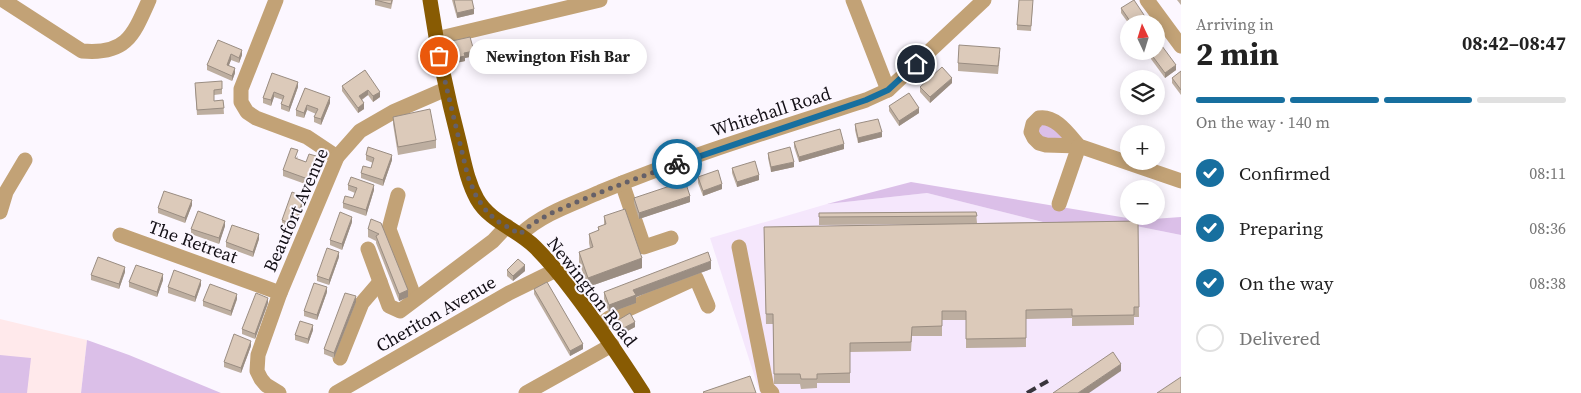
<!DOCTYPE html>
<meta charset="utf-8">
<style>
:root{--surface:#fff;--page:#f2f2f2;--text:#222;--muted:#767676;--line:#e0e0e0;--accent:#176f9f}
body{margin:0;font-family:"Source Serif 4",serif;background:var(--page);color:var(--text);height:100vh;display:flex;flex-direction:column;font-size:19px;white-space:nowrap}
*{box-sizing:border-box;margin:0}
p{font-size:16px;color:var(--muted)}
.icon{flex:none;width:28px;height:28px;fill:none;stroke:currentColor;stroke-width:2;stroke-linecap:round;stroke-linejoin:round}
.map{position:relative;flex:1;overflow:hidden}
.details{display:flex;flex-direction:column;background:var(--surface);width:400px}
.details>*{flex:none}
.needle{width:32px;rotate:356deg}
.fabs{position:absolute;left:1120px;top:15px;display:grid;gap:10px}
.fabs a{display:grid;place-items:center;width:45px;height:45px;border-radius:50%;background:var(--surface);box-shadow:0 2px 12px #0003;font-size:25px}
.pin{position:absolute;display:grid;place-items:center;width:42px;height:42px;color:#fff;margin:-21px;border:2px solid #fff;border-radius:50%;box-shadow:0 1px 5px #0007}
.courier{position:absolute;display:grid;place-items:center;width:50px;height:50px;margin:-25px;border:4px solid #176f9f;border-radius:50%;background:#fff;color:#222;box-shadow:0 1px 6px #0007}
.bubble{position:absolute;height:35px;border-radius:18px;background:var(--surface);box-shadow:0 2px 12px #0003;font-size:16px;font-weight:700;line-height:35px;text-align:center}
.overview em{font-style:normal;font-weight:700}
.overview div{display:flex;flex-direction:column-reverse}
.overview{display:flex;align-items:center;justify-content:space-between;height:85px;padding:0 15px}
h1{font-size:32px;font-weight:700;line-height:38px}
.bar{display:grid;grid-template-columns:repeat(4,1fr);gap:8px 5px;align-content:center;height:60px;padding:0 15px}
.bar i{height:6px;border-radius:4px;background:var(--line)}
.bar .current{background:var(--accent)}
.bar p{grid-column:span 4}
ol{padding:0 15px;list-style:none}
li{display:flex;align-items:center;gap:15px;height:55px}
li p{margin-inline-start:auto}
li .icon{padding:5px;border-radius:50%;background:var(--accent);color:#fff;stroke-width:4}
li:last-child{color:var(--muted)}
li i{width:28px;height:28px;border:2px solid var(--line);border-radius:50%}
main{display:flex;flex:1;min-height:0}
.map>svg:first-child{display:block}
</style>
<main>
<div class="map">
<svg width="1181" height="393" viewBox="0 0 1181 393">
<rect width="100%" height="100%" fill="#fcf7ff"/>
<polygon fill="#f5e7fc" points="927,193 1063,227 1136,226 1181,235 1181,393 760,393 710,238 827,204"/>
<polygon fill="#ffe9eb" points="0,319 87,340 81,393 0,393"/>
<g fill="#dbbfe8">
<polygon points="1044,121 1071,142 1041,140 1036,126"/>
<polygon points="911,182 1139,220 1181,217 1181,235 1136,226 1063,227 927,193 827,204"/>
<polygon points="87,340 129,355 221,393 81,393"/>
<polygon points="0,355 31,358 27,393 0,393"/>
</g>
<g fill="none" stroke-linecap="round" stroke-linejoin="round">
<g stroke="#c2a276" stroke-width="15">
<path d="M 3,0 L 82,51 C 126,55 133,36 149,0"/>
<polyline points="276,0 241,89 241,102 247,112 256,118 307,137 337,157"/>
<polyline points="853,0 888,90"/>
<polyline points="1147,0 1181,46"/>
<polyline points="436,39 600,0"/>
<path d="M 1079,146 C 1069,135 1056,115 1039,118 L 1033,124 L 1031,132 L 1034,138 L 1039,143 L 1046,145 L 1079,146 L 1181,181"/>
<polyline points="622,183 644,247 671,238"/>
<polyline points="398,195 389,229 415,299"/>
<polyline points="1059,204 1079,146"/>
<polyline points="0,212 6,192 25,160"/>
<path d="M 521,234 C 542,214 573,204 600,192 C 687,156 777,129 866,100 L 888,90 L 984,0"/>
<polyline points="120,235 280,293"/>
<polyline points="739,247 767,388 772,393"/>
<polyline points="368,249 389,306 400,311 493,241 507,226"/>
<polyline points="599,326 609,318 696,278 708,306"/>
<polyline points="340,358 362,303 380,282"/>
<polyline points="279,393 266,385 261,379 257,371 258,355 280,293 337,157 360,131 393,112 446,89"/>
<polyline points="336,393 509,293 556,270"/>
<polyline points="526,393 612,345"/>
</g>
<path stroke="#885b03" stroke-width="15" d="M 430,0 C 437,47 447,95 459,141 C 464,161 467,181 477,199 C 490,222 517,229 535,247 C 549,261 562,277 574,293 C 599,326 621,359 643,393"/>
<polyline stroke="#39353c" stroke-width="4" stroke-dasharray="10 5" stroke-linecap="butt" points="1027,393 1048,381"/>
</g>
<g fill="#bdaea0">
<polygon points="375,0 393,0 391,9 375,5"/>
<polygon points="452,0 472,0 474,14 457,18"/>
<polygon points="1177,0 1181,0 1181,5"/>
<polygon points="1033,3 1031,31 1017,30 1017,25"/>
<polygon points="1121,8 1150,24 1129,24 1121,13"/>
<polygon points="218,40 242,55 239,63 231,60 229,65 235,73 232,81 207,70 207,65"/>
<polygon points="452,41 474,56 465,58 465,61 456,63 452,46"/>
<polygon points="1151,54 1176,70 1165,78 1151,59"/>
<polygon points="1000,55 998,74 958,71 958,63"/>
<polygon points="365,70 380,97 373,102 368,95 362,100 364,109 358,113 342,91 342,86"/>
<polygon points="1181,71 1181,95 1172,83 1172,78"/>
<polygon points="272,73 298,87 289,112 281,109 281,104 283,100 274,97 271,106 263,103 263,98"/>
<polygon points="222,81 222,94 214,95 214,101 223,100 224,114 197,115 195,88"/>
<polygon points="952,83 930,103 920,92 920,87"/>
<polygon points="305,88 330,103 321,125 314,122 314,117 316,114 307,110 304,118 296,116 296,110"/>
<polygon points="889,106 919,113 899,126 889,111"/>
<polygon points="393,117 436,140 436,148 398,155 393,124"/>
<polygon points="855,124 882,137 858,143 855,130"/>
<polygon points="794,142 844,149 799,162 794,147"/>
<polygon points="768,153 794,167 771,172 768,158"/>
<polygon points="366,155 392,160 383,186 361,178 361,173 371,168 373,163 366,160"/>
<polygon points="298,156 297,159 306,162 316,161 308,185 283,176 283,170"/>
<polygon points="732,168 759,180 737,187 732,173"/>
<polygon points="698,177 722,189 703,196 698,183"/>
<polygon points="348,185 374,190 366,216 343,208 343,203 353,198 355,193 348,190"/>
<polygon points="634,198 690,202 639,219 634,203"/>
<polygon points="304,202 294,230 282,225 282,220"/>
<polygon points="192,205 185,223 158,213 158,208"/>
<polygon points="976,212 977,223 1138,221 1139,317 1134,317 1134,325 1072,326 1072,318 1026,319 1026,347 966,348 966,320 942,320 942,336 912,336 911,351 850,352 850,383 817,383 817,388 801,389 800,384 774,384 773,324 766,324 764,227 947,224 819,225 819,213"/>
<polygon points="604,216 642,268 588,287 579,262 579,252 590,248 589,243 589,234 598,231 598,227 604,225"/>
<polygon points="352,222 342,250 330,245 330,240"/>
<polygon points="381,223 408,297 399,301 376,243 376,241 368,237 368,229"/>
<polygon points="225,226 219,244 191,234 191,229"/>
<polygon points="259,239 253,257 226,247 226,242"/>
<polygon points="339,257 329,285 317,281 317,276"/>
<polygon points="711,269 636,297 636,303 609,313 604,299 604,292"/>
<polygon points="507,270 525,271 513,281 507,276"/>
<polygon points="125,272 119,289 91,280 91,275"/>
<polygon points="163,280 157,297 129,287 129,282"/>
<polygon points="201,285 195,302 168,293 168,287"/>
<polygon points="534,289 583,349 570,356 534,294"/>
<polygon points="327,292 317,320 304,316 304,311"/>
<polygon points="237,299 231,316 203,306 203,301"/>
<polygon points="356,302 334,358 324,354 324,349"/>
<polygon points="268,303 255,339 242,334 242,329"/>
<polygon points="615,322 635,327 620,335 615,327"/>
<polygon points="313,330 308,344 295,340 295,335"/>
<polygon points="251,346 241,373 224,367 224,362"/>
</g>
<g fill="#9a8d82">
<polygon points="474,9 474,14 457,18 457,13"/>
<polygon points="1159,37 1159,42 1156,44 1156,39"/>
<polygon points="242,50 242,55 239,63 239,58"/>
<polygon points="474,51 474,56 465,58 465,61 456,63 456,58 464,53"/>
<polygon points="231,54 231,60 227,70 227,65"/>
<polygon points="1176,65 1176,70 1165,78 1165,73"/>
<polygon points="235,68 235,73 232,81 232,76"/>
<polygon points="952,78 952,83 930,103 930,97"/>
<polygon points="298,82 298,87 289,112 289,107"/>
<polygon points="368,90 368,95 359,101 359,96"/>
<polygon points="274,92 274,97 271,106 271,100"/>
<polygon points="380,92 380,97 373,102 373,96"/>
<polygon points="330,97 330,103 321,125 321,119"/>
<polygon points="364,103 364,109 358,113 358,108"/>
<polygon points="307,105 307,110 304,118 304,113"/>
<polygon points="919,108 919,113 899,126 899,121"/>
<polygon points="882,132 882,137 858,143 858,138"/>
<polygon points="844,144 844,149 799,162 799,157"/>
<polygon points="392,155 392,160 383,186 383,180"/>
<polygon points="316,156 316,161 308,185 308,179"/>
<polygon points="794,162 794,167 771,172 771,167"/>
<polygon points="759,175 759,180 737,187 737,182"/>
<polygon points="722,184 722,189 703,196 703,191"/>
<polygon points="374,185 374,190 366,216 366,210"/>
<polygon points="690,196 690,202 639,219 639,213"/>
<polygon points="304,197 304,202 294,230 294,225"/>
<polygon points="192,200 192,205 185,223 185,218"/>
<polygon points="352,217 352,222 342,250 342,244"/>
<polygon points="225,221 225,226 219,244 219,238"/>
<polygon points="259,234 259,239 253,257 253,252"/>
<polygon points="339,252 339,257 329,285 329,280"/>
<polygon points="642,258 642,268 588,287 588,278"/>
<polygon points="711,261 711,269 636,297 636,303 609,313 609,305 633,290"/>
<polygon points="525,265 525,271 513,281 513,276"/>
<polygon points="125,267 125,272 119,289 119,284"/>
<polygon points="163,274 163,280 157,297 157,292"/>
<polygon points="201,280 201,285 195,302 195,297"/>
<polygon points="327,287 327,292 317,320 317,315"/>
<polygon points="408,290 408,297 399,301 399,294"/>
<polygon points="237,294 237,299 231,316 231,311"/>
<polygon points="356,296 356,302 334,358 334,353"/>
<polygon points="268,298 268,303 255,339 255,334"/>
<polygon points="635,322 635,327 620,335 620,330"/>
<polygon points="313,325 313,330 308,344 308,339"/>
<polygon points="251,341 251,346 241,373 241,368"/>
<polygon points="583,344 583,349 570,356 570,351"/>
<polygon points="1121,364 1121,371 1089,393 1078,393"/>
</g>
<g fill="#dccaba" stroke="#9a8d82">
<polygon points="375,0 392,0 391,4"/>
<polygon points="454,0 472,0 474,9 457,13"/>
<polygon points="1019,0 1033,0 1031,26 1017,25"/>
<polygon points="1134,0 1150,24 1132,24 1121,8"/>
<polygon points="470,37 474,51 464,53 465,56 456,58 452,41"/>
<polygon points="218,40 242,50 239,58 231,54 227,65 235,68 232,76 207,65"/>
<polygon points="959,45 1000,48 998,66 958,63"/>
<polygon points="1162,46 1176,65 1165,73 1151,54 1155,51 1156,51 1156,50"/>
<polygon points="942,67 952,78 930,97 920,87"/>
<polygon points="365,70 380,92 373,96 368,90 359,96 364,103 358,108 342,86"/>
<polygon points="1181,71 1181,90 1172,78"/>
<polygon points="272,73 298,82 289,107 281,104 284,96 274,92 271,100 263,98"/>
<polygon points="222,81 222,89 214,90 214,101 223,100 224,108 197,110 195,83"/>
<polygon points="305,88 330,97 321,119 314,117 318,109 307,105 304,113 296,110"/>
<polygon points="909,93 919,108 899,121 889,106"/>
<polygon points="430,109 436,140 398,147 393,117"/>
<polygon points="878,119 882,132 858,138 855,124"/>
<polygon points="840,129 844,144 799,157 794,142"/>
<polygon points="368,147 392,155 383,180 361,173 363,166 371,168 374,158 366,155"/>
<polygon points="790,147 794,162 771,167 768,153"/>
<polygon points="291,148 298,150 295,158 306,162 309,154 316,156 308,179 283,170"/>
<polygon points="755,161 759,175 737,182 732,168"/>
<polygon points="718,170 722,184 703,191 698,177"/>
<polygon points="351,177 374,185 366,210 343,203 345,196 353,198 357,188 348,185"/>
<polygon points="685,181 690,196 639,213 634,198"/>
<polygon points="164,191 192,200 185,218 158,208"/>
<polygon points="292,192 304,197 294,225 282,220"/>
<polygon points="625,209 642,258 588,278 579,252 593,247 589,234 599,230 598,227 606,224 604,216"/>
<polygon points="198,211 225,221 219,238 191,229"/>
<polygon points="340,212 352,217 342,244 330,240"/>
<polygon points="976,212 977,216 819,217 819,213"/>
<polygon points="371,219 381,223 408,290 399,294 376,236 379,234 368,229"/>
<polygon points="1138,221 1139,307 1134,307 1134,315 1072,316 1072,309 1026,310 1026,338 966,339 966,311 942,311 942,326 912,327 911,342 850,343 850,373 817,374 817,379 801,379 800,374 774,374 773,314 766,314 764,227"/>
<polygon points="232,225 259,234 253,252 226,242"/>
<polygon points="327,248 339,252 329,280 317,276"/>
<polygon points="708,252 711,261 633,290 636,295 609,305 604,292"/>
<polygon points="98,257 125,267 119,284 91,275"/>
<polygon points="518,259 525,265 513,276 507,270"/>
<polygon points="136,265 163,274 157,292 129,282"/>
<polygon points="174,270 201,280 195,297 168,287"/>
<polygon points="547,282 583,344 570,351 534,289"/>
<polygon points="314,283 327,287 317,315 304,311"/>
<polygon points="210,284 237,294 231,311 203,301"/>
<polygon points="256,293 268,298 255,334 242,329"/>
<polygon points="345,293 356,296 334,353 324,349"/>
<polygon points="630,313 635,322 620,330 615,322"/>
<polygon points="300,321 313,325 308,339 295,335"/>
<polygon points="234,334 251,341 241,368 224,362"/>
<polygon points="1113,352 1121,364 1078,393 1053,393"/>
<polygon points="750,376 756,393 704,393 703,392"/>
<polygon points="1181,377 1181,393 1157,393"/>
</g>
<g fill="none" stroke-linecap="round" stroke-linejoin="round">
<path stroke="#656068" stroke-width="5" stroke-dasharray="0 9" d="M 439,56 L 468,177 L 477,198 L 488,213 L 499,222 L 520,234 C 538,217 561,209 584,199 C 615,186 646,175 677,164"/>
<polyline stroke="#176f9f" stroke-width="6" points="677,164 866,100 888,90 916,64"/>
</g>
<g text-anchor="middle" stroke-width="4" stroke-linejoin="round" paint-order="stroke">
<g font-size="18" fill="#130f16" stroke="#fcf7ff">
<text transform="translate(771 112) rotate(-18)" y="6">Whitehall Road</text>
<text transform="translate(296 210) rotate(-66)" y="6">Beaufort Avenue</text>
<text transform="translate(193 242) rotate(20)" y="6">The Retreat</text>
<text transform="translate(592 292) rotate(52)" y="6">Newington Road</text>
<text transform="translate(436 314) rotate(-30)" y="6">Cheriton Avenue</text>
</g>
</g>
</svg>
<div class="fabs">
<a><svg class="needle" viewBox="-14 -14 28 28"><path d="M0-13l5 13h-10z" fill="#e53935"/><path d="M0 13l5-13h-10z" fill="#767676"/></svg></a>
<a><svg class="icon" aria-label="layers" viewBox="0 0 24 24"><path d="M12 4l9 5-9 5-9-5zM3 14l9 5 9-5"/></svg></a>
<a>+</a>
<a>−</a>
</div>
<div class="pin" style="left:439px;top:56px;background:#ea580c"><svg class="icon" aria-label="bag" viewBox="0 0 24 24"><path d="M5 8h14l-1 12H6zM9 8a3 3 0 0 1 6 0"/></svg></div>
<div class="pin" style="left:916px;top:64px;background:#1f2937"><svg class="icon" aria-label="home" viewBox="0 0 24 24"><path d="M3 11l9-7 9 7M6 9v11h12V9"/></svg></div>
<div class="courier" style="left:677px;top:164px"><svg class="icon" aria-label="bike" viewBox="0 0 24 24"><circle cx="6" cy="16" r="4"/><circle cx="18" cy="16" r="4"/><path d="M6 16l4-8h5l3 8M10 8l3 8H6M13 5h3"/></svg></div>
<div class="bubble" style="left:469px;top:39px;width:178px">Newington Fish Bar</div>
</div>
<section class="details">
<div class="overview"><div><h1>2 min</h1><p>Arriving in</p></div><em>08:42–08:47</em></div>
<div class="bar"><i class="current"></i><i class="current"></i><i class="current"></i><i></i><p>On the way · 140 m</p></div>
<ol>
<li><svg class="icon" aria-label="check" viewBox="0 0 24 24"><path d="M5 12l5 5 9-10"/></svg>Confirmed<p>08:11</p></li>
<li><svg class="icon" aria-label="check" viewBox="0 0 24 24"><path d="M5 12l5 5 9-10"/></svg>Preparing<p>08:36</p></li>
<li><svg class="icon" aria-label="check" viewBox="0 0 24 24"><path d="M5 12l5 5 9-10"/></svg>On the way<p>08:38</p></li>
<li><i></i>Delivered</li>
</ol>
</section>
</main>
